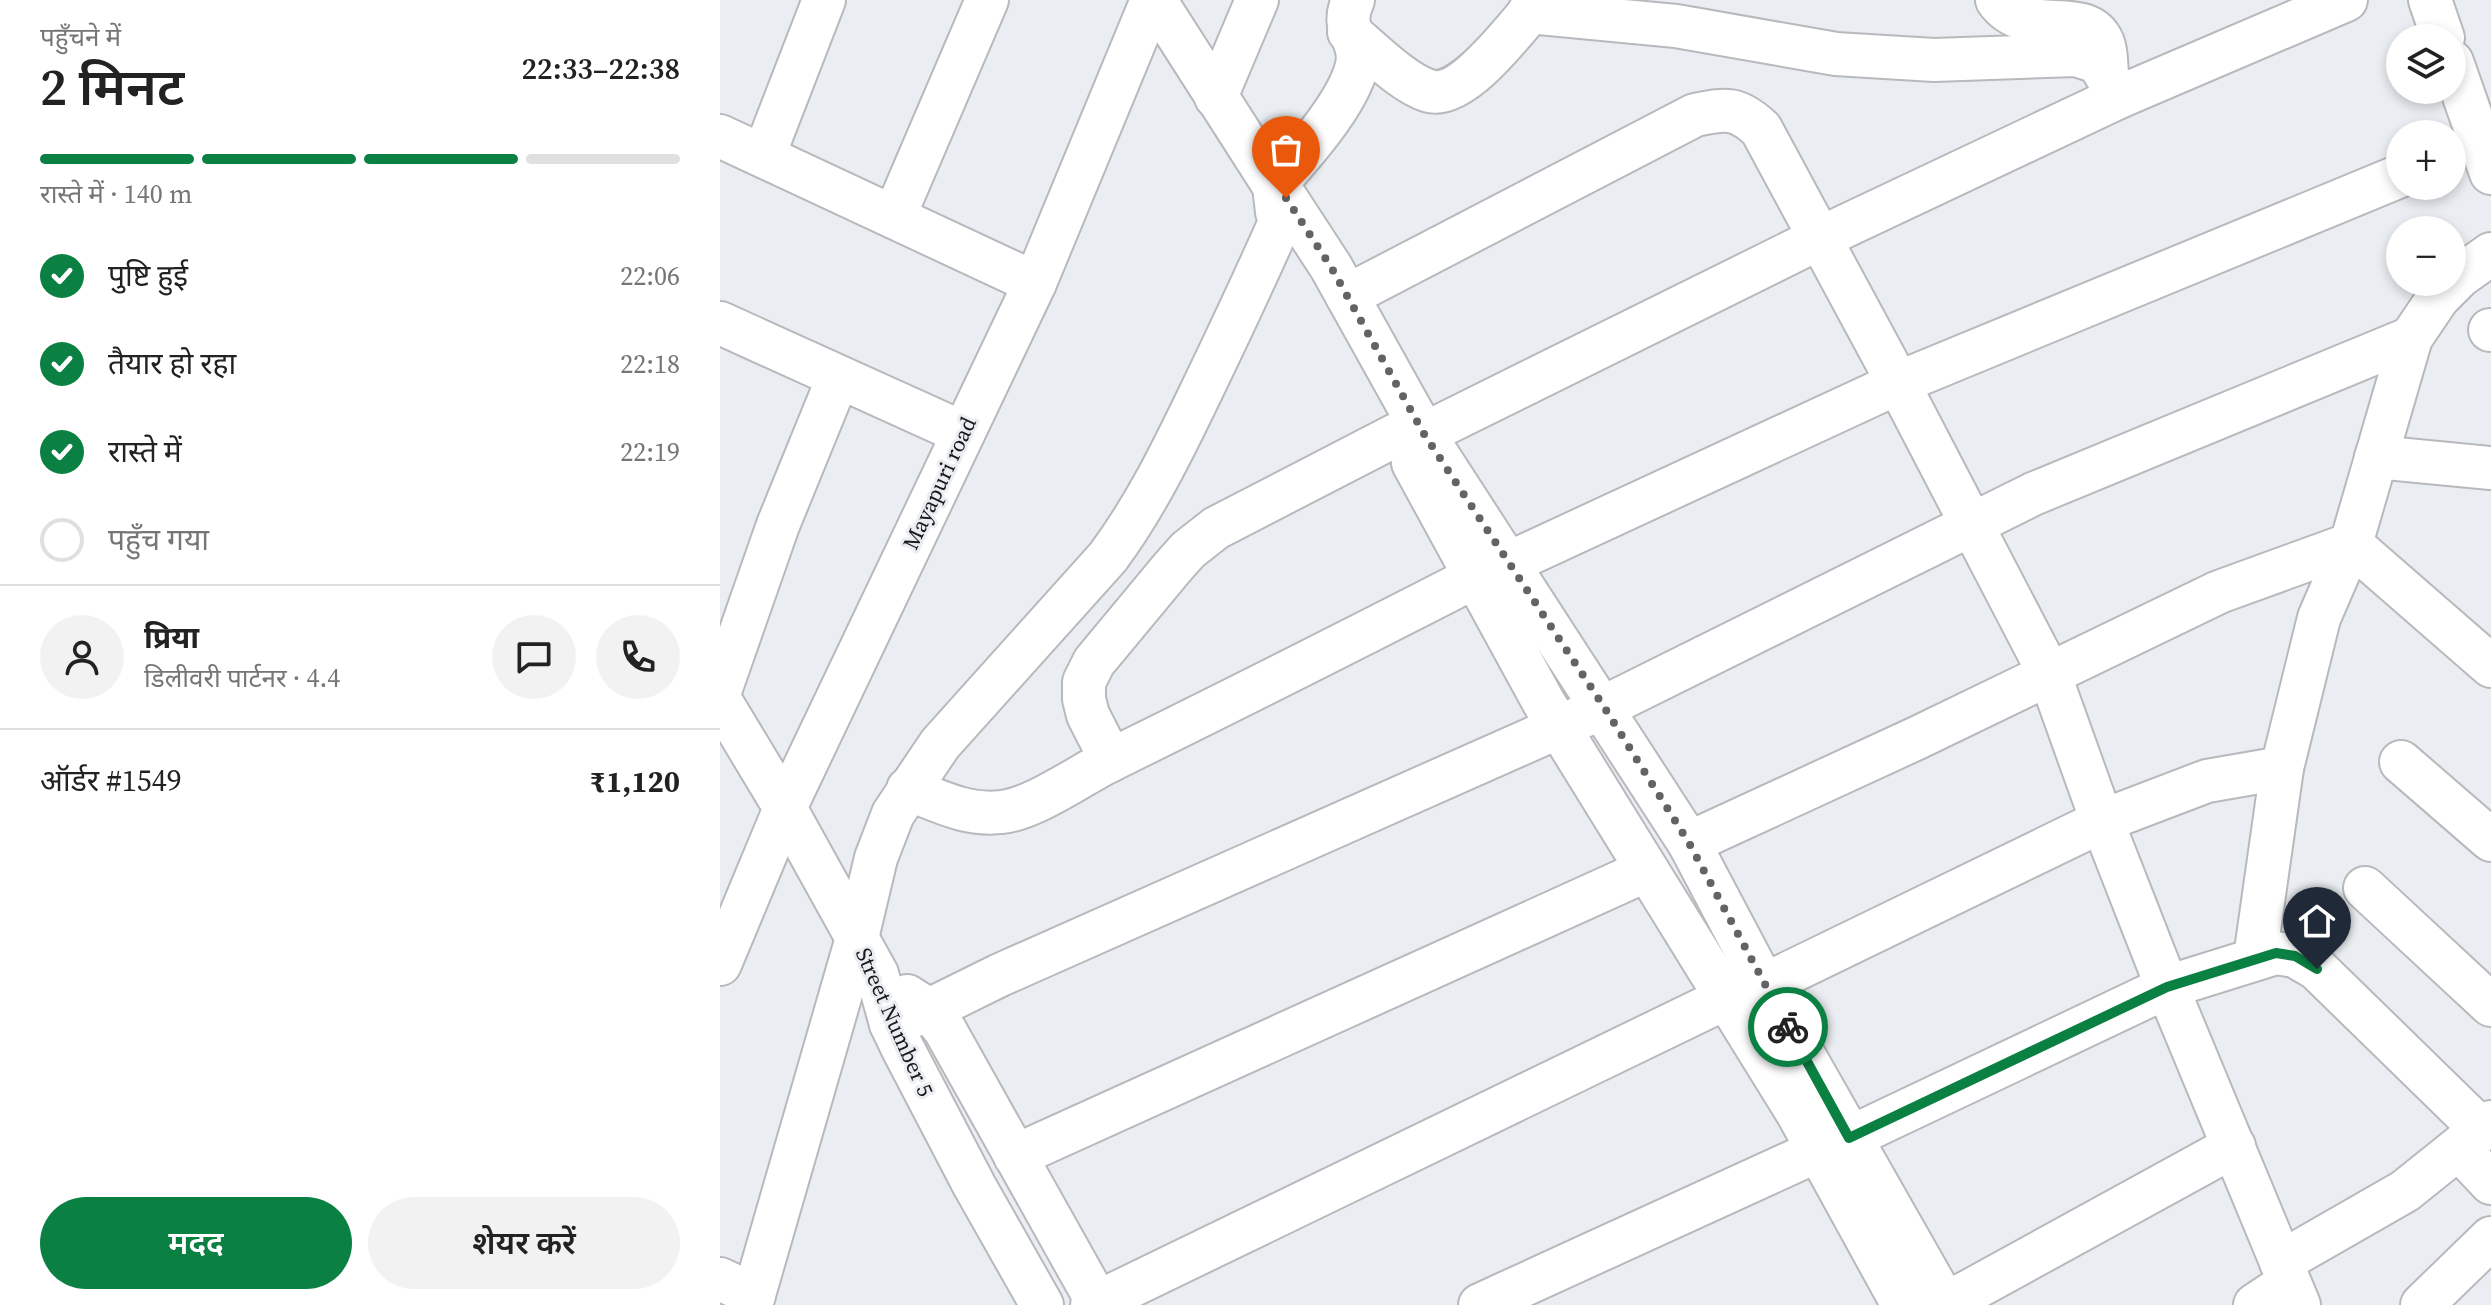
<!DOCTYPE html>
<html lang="hi">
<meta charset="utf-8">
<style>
:root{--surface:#fff;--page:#f2f2f2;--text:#222;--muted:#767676;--line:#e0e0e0;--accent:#0b8043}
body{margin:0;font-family:"Source Serif 4","Noto Sans Devanagari",serif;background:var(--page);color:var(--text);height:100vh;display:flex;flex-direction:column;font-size:30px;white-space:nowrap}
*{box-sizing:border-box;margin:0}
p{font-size:26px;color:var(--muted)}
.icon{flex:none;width:44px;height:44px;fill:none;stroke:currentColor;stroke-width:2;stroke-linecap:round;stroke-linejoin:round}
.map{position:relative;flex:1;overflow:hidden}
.sheet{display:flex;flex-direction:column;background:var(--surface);width:720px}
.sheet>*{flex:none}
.tools{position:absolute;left:1666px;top:24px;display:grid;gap:16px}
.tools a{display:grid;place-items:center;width:80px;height:80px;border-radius:50%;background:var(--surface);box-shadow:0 4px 12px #0003;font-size:40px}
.pin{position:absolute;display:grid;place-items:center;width:68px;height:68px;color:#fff;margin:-82px -34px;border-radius:50% 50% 50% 0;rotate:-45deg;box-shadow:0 0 8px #0007}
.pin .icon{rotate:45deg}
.courier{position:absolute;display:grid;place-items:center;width:80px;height:80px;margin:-40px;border:6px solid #0b8043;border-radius:50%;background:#fff;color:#222;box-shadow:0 2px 10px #0007}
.overview em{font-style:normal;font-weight:600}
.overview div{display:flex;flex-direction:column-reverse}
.overview{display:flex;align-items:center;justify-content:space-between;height:136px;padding:0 40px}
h1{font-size:52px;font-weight:600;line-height:60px}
.bar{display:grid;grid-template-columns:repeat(4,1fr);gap:12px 8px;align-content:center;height:96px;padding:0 40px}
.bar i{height:10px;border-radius:6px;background:var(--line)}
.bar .on{background:var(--accent)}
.bar p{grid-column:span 4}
.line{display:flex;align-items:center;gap:20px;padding:0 40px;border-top:2px solid var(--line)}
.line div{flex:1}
.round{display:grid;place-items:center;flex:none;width:84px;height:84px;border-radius:42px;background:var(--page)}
ol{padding:0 40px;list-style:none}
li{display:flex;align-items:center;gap:24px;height:88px}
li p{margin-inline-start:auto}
li .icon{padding:8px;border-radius:50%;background:var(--accent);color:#fff;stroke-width:4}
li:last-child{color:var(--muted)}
li i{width:44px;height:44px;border:4px solid var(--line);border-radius:50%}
.cta{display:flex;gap:16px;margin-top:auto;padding:16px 40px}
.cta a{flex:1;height:92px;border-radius:48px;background:var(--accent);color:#fff;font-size:32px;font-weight:600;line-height:92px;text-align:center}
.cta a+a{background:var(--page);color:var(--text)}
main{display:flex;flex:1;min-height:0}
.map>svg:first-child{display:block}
</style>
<main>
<section class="sheet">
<div class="overview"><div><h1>2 मिनट</h1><p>पहुँचने में</p></div><em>22:33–22:38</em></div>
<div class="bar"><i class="on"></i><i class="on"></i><i class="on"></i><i></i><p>रास्ते में · 140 m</p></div>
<ol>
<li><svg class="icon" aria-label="check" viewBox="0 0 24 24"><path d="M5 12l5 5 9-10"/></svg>पुष्टि हुई<p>22:06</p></li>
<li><svg class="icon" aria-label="check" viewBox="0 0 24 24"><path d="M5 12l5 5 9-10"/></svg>तैयार हो रहा<p>22:18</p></li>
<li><svg class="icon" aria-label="check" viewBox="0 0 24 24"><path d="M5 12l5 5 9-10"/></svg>रास्ते में<p>22:19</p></li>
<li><i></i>पहुँच गया</li>
</ol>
<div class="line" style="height:144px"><a class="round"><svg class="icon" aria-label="person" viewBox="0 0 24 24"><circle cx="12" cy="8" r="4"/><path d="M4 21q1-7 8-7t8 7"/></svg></a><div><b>प्रिया</b><p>डिलीवरी पार्टनर · 4.4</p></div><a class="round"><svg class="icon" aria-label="chat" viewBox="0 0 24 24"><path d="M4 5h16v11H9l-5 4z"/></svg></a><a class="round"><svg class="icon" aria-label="phone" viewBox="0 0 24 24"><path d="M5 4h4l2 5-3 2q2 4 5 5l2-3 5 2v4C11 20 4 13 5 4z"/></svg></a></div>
<div class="line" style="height:104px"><div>ऑर्डर #1549</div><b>₹1,120</b></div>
<div class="cta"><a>मदद</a><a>शेयर करें</a></div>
</section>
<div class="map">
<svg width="1771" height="1305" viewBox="0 0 1771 1305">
<rect width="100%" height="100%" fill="#eaedf1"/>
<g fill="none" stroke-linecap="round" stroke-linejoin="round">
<g stroke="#b7b9bd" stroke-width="46">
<g id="minor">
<polyline points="435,0 554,186 566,198 611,267 704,434 969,843 1044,985 1226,1305"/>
<path d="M 1277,0 C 1306,41 1366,3 1383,43 C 1387,53 1386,65 1387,75"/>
<polyline points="1710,0 1723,38"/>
<polyline points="809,12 956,26 1116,54 1214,60 1356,55 1378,62 1399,97"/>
<path d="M 629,32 C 651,50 683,83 709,91 C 743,101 799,24 820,0"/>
<polyline points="1732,62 1771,173"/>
<polyline points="496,97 537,0"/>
<polyline points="0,136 315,283"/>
<polyline points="44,155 104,0"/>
<path d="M 557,212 L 554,186 C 580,157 629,103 637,65 C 642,38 619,31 633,0"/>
<polyline points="174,217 267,0"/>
<path d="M 627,296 L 975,115 C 1006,109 1016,106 1041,129 L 1178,383 L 1329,673 L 1382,821 L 1447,987 L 1579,1305"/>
<polyline points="0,323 243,433"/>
<polyline points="1770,330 1771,330"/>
<polyline points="704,434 1100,238 1399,97 1626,0"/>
<polyline points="1656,457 1771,468"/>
<polyline points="693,463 824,703 1078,1114 1183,1305"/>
<polyline points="1631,544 1771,666"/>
<polyline points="789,563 1178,383 1680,176"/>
<polyline points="0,691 58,525 118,378"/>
<polyline points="0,700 65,808 157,974 171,1024 182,1047 254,1185 322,1305"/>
<polyline points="391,760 368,715 364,699 364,682 374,662 452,568 468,550 496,528 676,435"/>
<polyline points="1681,762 1771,840"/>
<path d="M 188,789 C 219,801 247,816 281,812 C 314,809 360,775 391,760 C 513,700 634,639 755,577"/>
<polyline points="969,843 1197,738 1499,592 1631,544"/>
<polyline points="1645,888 1771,1005"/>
<polyline points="1535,958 1562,768 1599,618 1631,544 1691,338 1718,298 1740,276 1771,254"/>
<polyline points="0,964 65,808 315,283 432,0"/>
<polyline points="1044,985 1382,821 1487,781 1562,768"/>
<polyline points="187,996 209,1010 225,1030 379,1305"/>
<polyline points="171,1024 209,1010 280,975 884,707 1313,494 1691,338"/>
<polyline points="1129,1138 1447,987 1556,953 1575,956 1597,969 1762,1130"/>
<polyline points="1739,1149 1771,1183"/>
<polyline points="295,1156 927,870"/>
<polyline points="1561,1262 1685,1191 1771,1122"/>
<polyline points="0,1279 34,1295"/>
<polyline points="1226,1304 1514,1146"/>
<path d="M 31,1305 L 137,938 L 156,858 L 173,814 L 220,744 L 388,557 C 425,507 452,452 479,396 C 507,338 534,281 560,222"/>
<polyline points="372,1305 1006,998"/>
<polyline points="760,1305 1097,1151"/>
<polyline points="1535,1305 1568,1283"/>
<polyline points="1702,1305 1771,1238"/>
</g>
</g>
<use href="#minor" stroke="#fff" stroke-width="42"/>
</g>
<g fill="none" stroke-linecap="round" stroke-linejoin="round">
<polyline stroke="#616365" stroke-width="8" stroke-dasharray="0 14.4" points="566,198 611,267 704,434 884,707 969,843 1068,1027"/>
<polyline stroke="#0b8043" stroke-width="10" points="1068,1027 1129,1138 1447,987 1556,953 1575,956 1597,969"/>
</g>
<g text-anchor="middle" stroke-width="6" stroke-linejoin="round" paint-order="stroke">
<g font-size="22" fill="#17181a" stroke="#eaedf1">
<text transform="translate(219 483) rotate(-65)" y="8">Mayapuri road</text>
<text transform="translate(175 1022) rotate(66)" y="8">Street Number 5</text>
</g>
</g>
</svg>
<div class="tools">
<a><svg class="icon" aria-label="layers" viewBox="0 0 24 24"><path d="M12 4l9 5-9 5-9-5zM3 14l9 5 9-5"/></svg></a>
<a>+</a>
<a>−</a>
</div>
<div class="pin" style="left:566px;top:198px;background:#ea580c"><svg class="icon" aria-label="bag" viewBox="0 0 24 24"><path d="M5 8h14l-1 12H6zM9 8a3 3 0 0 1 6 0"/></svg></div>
<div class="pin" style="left:1597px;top:969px;background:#1f2937"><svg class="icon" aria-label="home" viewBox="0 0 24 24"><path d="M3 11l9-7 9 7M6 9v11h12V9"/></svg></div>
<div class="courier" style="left:1068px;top:1027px"><svg class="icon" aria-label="bike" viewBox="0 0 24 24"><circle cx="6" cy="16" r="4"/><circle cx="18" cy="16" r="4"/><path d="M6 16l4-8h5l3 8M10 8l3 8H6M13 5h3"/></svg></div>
</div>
</main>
